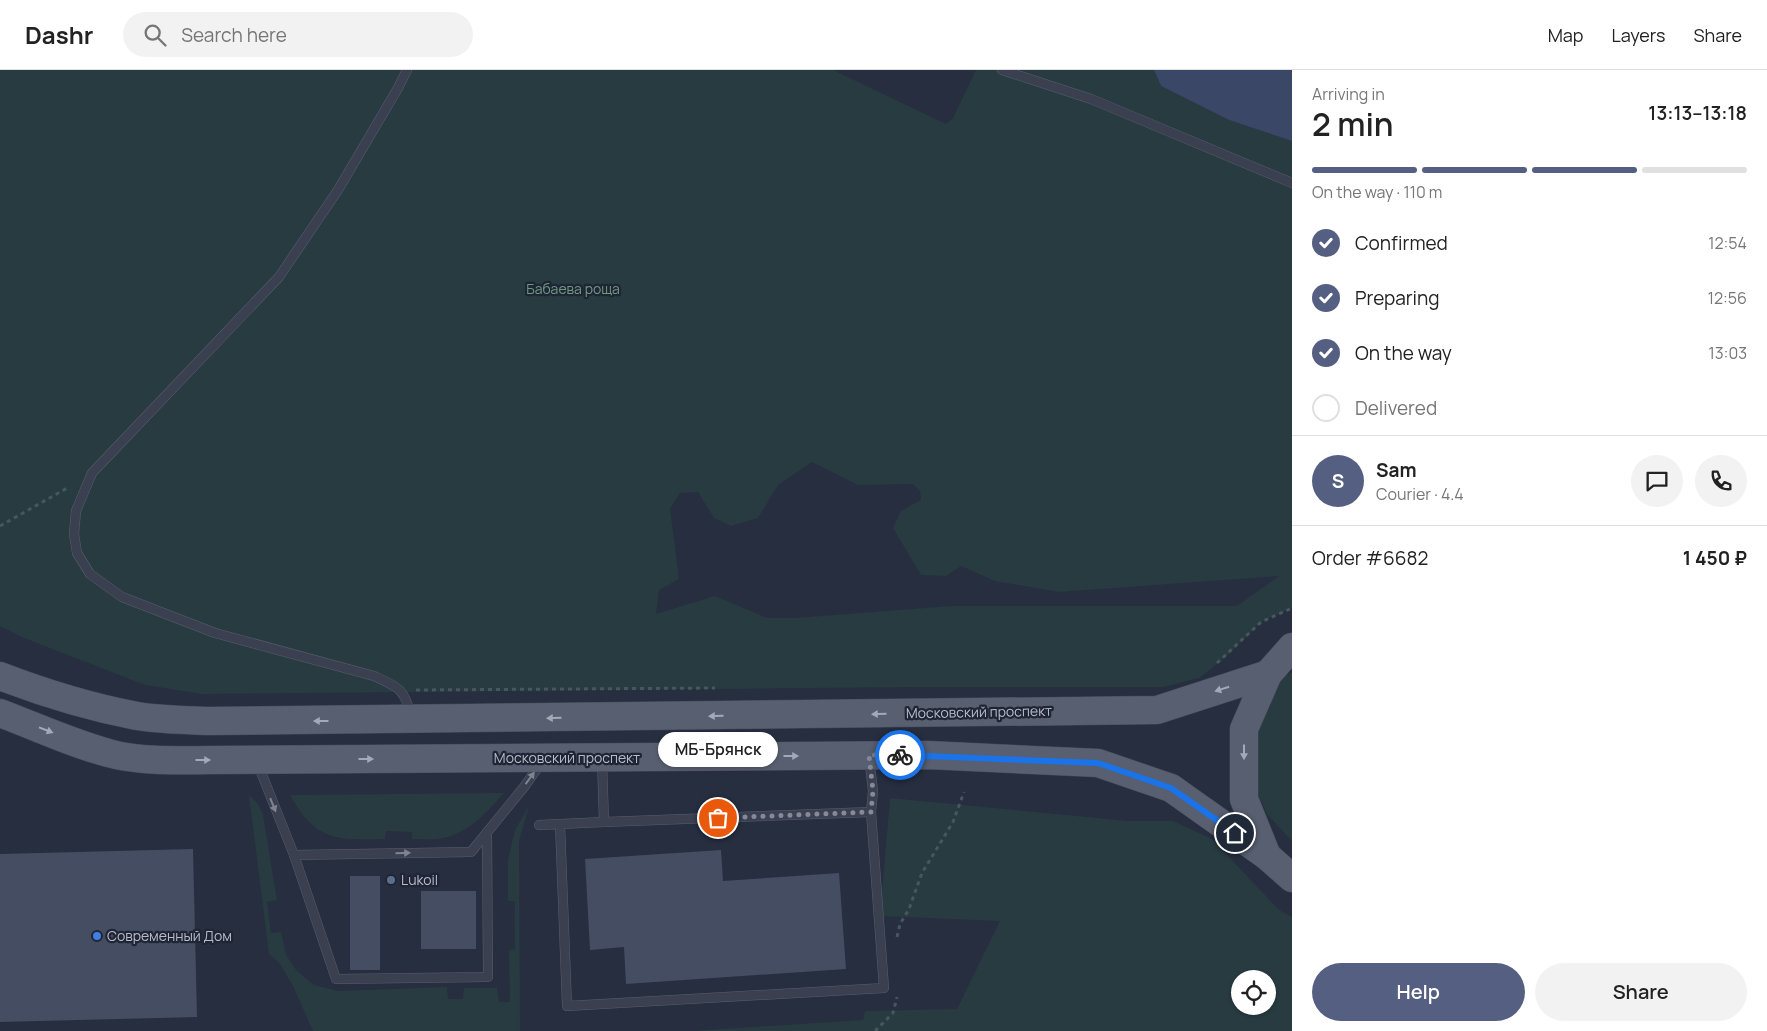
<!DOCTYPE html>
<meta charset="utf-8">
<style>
:root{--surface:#fff;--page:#f2f2f2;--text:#222;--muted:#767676;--line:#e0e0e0;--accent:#545f82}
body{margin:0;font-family:Manrope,sans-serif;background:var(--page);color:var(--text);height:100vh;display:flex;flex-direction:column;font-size:19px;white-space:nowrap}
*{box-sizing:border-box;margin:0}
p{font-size:16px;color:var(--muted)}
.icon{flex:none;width:28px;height:28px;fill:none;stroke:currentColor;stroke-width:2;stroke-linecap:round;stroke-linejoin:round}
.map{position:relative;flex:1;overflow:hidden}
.details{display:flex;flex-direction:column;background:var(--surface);width:475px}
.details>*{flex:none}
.buttons{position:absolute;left:1231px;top:900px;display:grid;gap:10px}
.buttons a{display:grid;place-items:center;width:45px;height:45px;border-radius:50%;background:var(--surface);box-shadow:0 1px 4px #0004;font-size:25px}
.pin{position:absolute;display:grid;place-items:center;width:42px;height:42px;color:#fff;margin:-21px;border:2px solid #fff;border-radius:50%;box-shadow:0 1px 5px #0007}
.courier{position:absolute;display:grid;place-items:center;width:50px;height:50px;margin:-25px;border:4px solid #1a73e8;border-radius:50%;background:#fff;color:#222;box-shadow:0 1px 6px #0007}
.bubble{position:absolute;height:35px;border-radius:18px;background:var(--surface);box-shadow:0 1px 4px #0004;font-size:16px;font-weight:600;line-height:35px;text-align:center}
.overview em{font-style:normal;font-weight:600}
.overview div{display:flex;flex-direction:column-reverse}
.overview{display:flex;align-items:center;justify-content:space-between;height:85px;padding:0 20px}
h1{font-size:32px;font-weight:600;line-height:38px}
.bar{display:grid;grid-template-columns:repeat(4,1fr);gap:8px 5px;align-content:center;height:60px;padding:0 20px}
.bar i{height:6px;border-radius:4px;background:var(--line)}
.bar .active{background:var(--accent)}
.bar p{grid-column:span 4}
.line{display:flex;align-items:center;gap:12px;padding:0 20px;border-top:1px solid var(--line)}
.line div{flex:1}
.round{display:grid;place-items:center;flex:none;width:52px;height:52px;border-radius:26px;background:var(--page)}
ol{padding:0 20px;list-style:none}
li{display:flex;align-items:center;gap:15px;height:55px}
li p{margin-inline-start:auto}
li .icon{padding:5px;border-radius:50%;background:var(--accent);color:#fff;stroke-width:4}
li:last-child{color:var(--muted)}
li i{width:28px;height:28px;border:2px solid var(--line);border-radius:50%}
.button{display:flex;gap:10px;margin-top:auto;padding:10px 20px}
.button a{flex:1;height:58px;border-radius:30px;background:var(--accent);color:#fff;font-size:20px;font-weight:600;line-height:58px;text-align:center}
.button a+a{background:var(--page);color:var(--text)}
header{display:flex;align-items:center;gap:30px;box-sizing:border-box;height:70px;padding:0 25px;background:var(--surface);border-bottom:1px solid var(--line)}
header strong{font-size:24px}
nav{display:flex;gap:28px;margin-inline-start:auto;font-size:18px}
.search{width:350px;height:45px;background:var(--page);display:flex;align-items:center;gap:12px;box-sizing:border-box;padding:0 18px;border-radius:28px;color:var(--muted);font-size:19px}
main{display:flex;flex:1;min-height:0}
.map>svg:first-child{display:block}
</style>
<header>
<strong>Dashr</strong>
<div class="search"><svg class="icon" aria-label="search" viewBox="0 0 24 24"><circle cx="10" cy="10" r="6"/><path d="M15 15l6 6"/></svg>Search here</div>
<nav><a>Map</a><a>Layers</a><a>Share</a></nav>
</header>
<main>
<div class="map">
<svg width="1292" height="961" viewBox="0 0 1292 961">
<rect width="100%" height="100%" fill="#262e40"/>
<g fill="#283b41" fill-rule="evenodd">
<path d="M 0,0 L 833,0 L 946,54 L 953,48 L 976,0 L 1154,0 L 1161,16 L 1229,50 L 1292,71 L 1292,538 L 1261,552 L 1227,586 L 1199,608 L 1163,617 L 916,617 L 202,624 L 145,615 L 24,568 L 0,556 ZM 812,392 L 858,415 L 913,414 L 920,421 L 921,430 L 901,441 L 893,458 L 921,505 L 946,506 L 961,496 L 995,511 L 1059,522 L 1279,506 L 1237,536 L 951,536 L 795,548 L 767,548 L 715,526 L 656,544 L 659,520 L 679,509 L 670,439 L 680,423 L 698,422 L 714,448 L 731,456 L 758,448 L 778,415 Z"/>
<polygon points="1292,602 1292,771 1267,744 1252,711 1250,673 1261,636 1283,607"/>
<path d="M 504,723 C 487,742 470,762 444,768 C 434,770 422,769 412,769 L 412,762 L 386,761 L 385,769 C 337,770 316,772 290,725 Z"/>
<polygon points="249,725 258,734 263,745 277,830 267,832 271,863 281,862 286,885 297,901 314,915 338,921 447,917 448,929 463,929 464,918 497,918 499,932 510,932 509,880 515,879 515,831 508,831 508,790 515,760 529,736 519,771 520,961 313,961 293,916 280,894 269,884"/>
<path d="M 890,728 L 1128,751 L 1173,751 L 1212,769 L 1279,840 L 1292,847 L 1292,961 L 692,961 L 863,950 L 865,941 L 957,939 L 1000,851 L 880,846 ZM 1240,909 L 1268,909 L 1268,936 L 1240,936 Z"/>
</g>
<polygon fill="#3a4767" points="1154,0 1292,0 1292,71 1229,50 1161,16"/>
<g fill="#454d62">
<polygon points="193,779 197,947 0,952 0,784"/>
<polygon points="721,780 723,811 839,803 846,899 626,914 624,877 590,880 585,789"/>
<rect x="350" y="806" width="30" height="94"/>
<rect x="421" y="821" width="55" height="58"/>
</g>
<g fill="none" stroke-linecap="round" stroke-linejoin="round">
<g stroke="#585e6d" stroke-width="10">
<g id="lane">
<path d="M 407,0 L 398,18 L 338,120 L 279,207 L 92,403 L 76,441 L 74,464 L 77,483 L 90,504 L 122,527 L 215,563 L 374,606 C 396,616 406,619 410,645"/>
<polyline points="1002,0 1091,29 1292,113"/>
<polyline points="869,687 873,721 871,742"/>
<polyline points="602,690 604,752"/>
<polyline points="257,692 294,785 471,782 524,717 541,693"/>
<polyline points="539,755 604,752 871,742 884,918 567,936 560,754"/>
<polyline points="294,785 336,909 488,907 487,762"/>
</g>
</g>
<g stroke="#444959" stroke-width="29">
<g id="primary">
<path d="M 0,606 C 44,623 90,637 137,646 C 161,650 186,650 210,651 L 1157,640 L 1268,604"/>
<path d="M 0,643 C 37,657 78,676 116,685 C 147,692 181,690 213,690 L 928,685 L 1098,693 L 1171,718 L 1267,786 L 1292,808"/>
<polyline points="1267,786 1244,729 1244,659 1268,604 1292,577"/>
</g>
</g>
<g stroke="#46585e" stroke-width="3" stroke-dasharray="4 4" stroke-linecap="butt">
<polyline points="0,456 69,417"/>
<polyline points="1217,593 1261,552 1292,538"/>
<polyline points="416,620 715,618"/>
<polyline points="897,867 900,854 909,839 922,803 953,752 964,722"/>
<polyline points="875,961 893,943 897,927"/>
</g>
<use href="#lane" stroke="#3a4050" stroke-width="9"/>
<use href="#primary" stroke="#585f70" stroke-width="28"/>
</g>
<defs><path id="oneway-solid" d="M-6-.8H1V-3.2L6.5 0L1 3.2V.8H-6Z" transform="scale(1.25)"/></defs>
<g fill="#a4a9b8">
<use href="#oneway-solid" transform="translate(1222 619) rotate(162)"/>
<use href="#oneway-solid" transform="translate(879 644) rotate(179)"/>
<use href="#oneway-solid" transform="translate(716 646) rotate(179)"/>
<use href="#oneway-solid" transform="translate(554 648) rotate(179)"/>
<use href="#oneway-solid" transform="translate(321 651) rotate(180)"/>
<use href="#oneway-solid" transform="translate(46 660) rotate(21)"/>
<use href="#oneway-solid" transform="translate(1244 682) rotate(90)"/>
<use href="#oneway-solid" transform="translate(791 686)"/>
<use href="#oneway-solid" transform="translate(366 689)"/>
<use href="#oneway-solid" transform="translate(203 690)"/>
</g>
<g fill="#7f8493">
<use href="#oneway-solid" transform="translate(530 708) rotate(-54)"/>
<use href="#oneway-solid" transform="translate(273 735) rotate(68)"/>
<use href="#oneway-solid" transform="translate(403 783) rotate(-1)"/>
</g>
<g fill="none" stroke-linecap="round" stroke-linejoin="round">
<polyline stroke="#848a9a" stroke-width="5" stroke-dasharray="0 9" points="718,748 871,742 873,721 869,685 900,685"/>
<polyline stroke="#1a73e8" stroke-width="6" points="900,685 1098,693 1171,718 1235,763"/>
</g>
<circle fill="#5c6f8a" stroke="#1f2535" stroke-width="2" cx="391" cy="810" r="5"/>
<circle fill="#3f7fe0" stroke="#1f2535" stroke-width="2" cx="97" cy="866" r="5"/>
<g text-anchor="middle" stroke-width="4.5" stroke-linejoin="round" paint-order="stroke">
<g font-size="14" fill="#6e9b7f" stroke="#1f2535">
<text x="573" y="224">Бабаева роща</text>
</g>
<g font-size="14" fill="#b7bcca" stroke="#1f2535">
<text transform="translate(979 642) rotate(-1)" y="5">Московский проспект</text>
<text x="567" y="693">Московский проспект</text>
</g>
<g font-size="14" fill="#b7bcca" stroke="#1f2535" text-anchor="start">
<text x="401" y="815">Lukoil</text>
<text x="107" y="871">Современный Дом</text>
</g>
</g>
</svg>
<div class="buttons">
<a><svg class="icon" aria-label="locate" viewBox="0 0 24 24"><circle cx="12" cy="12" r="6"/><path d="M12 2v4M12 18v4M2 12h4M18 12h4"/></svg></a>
</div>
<div class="pin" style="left:718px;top:748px;background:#ea580c"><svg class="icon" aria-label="bag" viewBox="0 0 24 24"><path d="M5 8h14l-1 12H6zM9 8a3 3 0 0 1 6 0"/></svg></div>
<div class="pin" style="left:1235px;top:763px;background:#1f2937"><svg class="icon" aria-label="home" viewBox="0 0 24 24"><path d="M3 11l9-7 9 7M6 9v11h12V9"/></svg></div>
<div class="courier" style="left:900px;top:685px"><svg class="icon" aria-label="bike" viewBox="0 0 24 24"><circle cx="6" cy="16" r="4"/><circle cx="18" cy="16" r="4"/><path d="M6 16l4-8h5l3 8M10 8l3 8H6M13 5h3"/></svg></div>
<div class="bubble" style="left:658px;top:662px;width:120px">МБ-Брянск</div>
</div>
<section class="details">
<div class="overview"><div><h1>2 min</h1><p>Arriving in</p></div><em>13:13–13:18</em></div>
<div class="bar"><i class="active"></i><i class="active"></i><i class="active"></i><i></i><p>On the way · 110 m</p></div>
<ol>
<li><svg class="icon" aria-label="check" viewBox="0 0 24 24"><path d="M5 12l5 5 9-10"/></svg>Confirmed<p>12:54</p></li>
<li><svg class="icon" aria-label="check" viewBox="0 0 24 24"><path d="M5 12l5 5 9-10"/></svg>Preparing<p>12:56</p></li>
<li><svg class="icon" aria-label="check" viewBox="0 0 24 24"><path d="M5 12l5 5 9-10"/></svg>On the way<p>13:03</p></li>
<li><i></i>Delivered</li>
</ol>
<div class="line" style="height:90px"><b class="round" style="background:var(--accent);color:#fff">S</b><div><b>Sam</b><p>Courier · 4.4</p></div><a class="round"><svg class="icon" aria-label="chat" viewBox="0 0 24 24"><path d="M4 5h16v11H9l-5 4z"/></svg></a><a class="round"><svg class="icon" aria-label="phone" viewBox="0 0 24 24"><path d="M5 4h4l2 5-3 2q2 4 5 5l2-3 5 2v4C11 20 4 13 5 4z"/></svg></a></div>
<div class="line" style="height:65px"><div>Order #6682</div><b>1 450 ₽</b></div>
<div class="button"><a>Help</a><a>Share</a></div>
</section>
</main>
